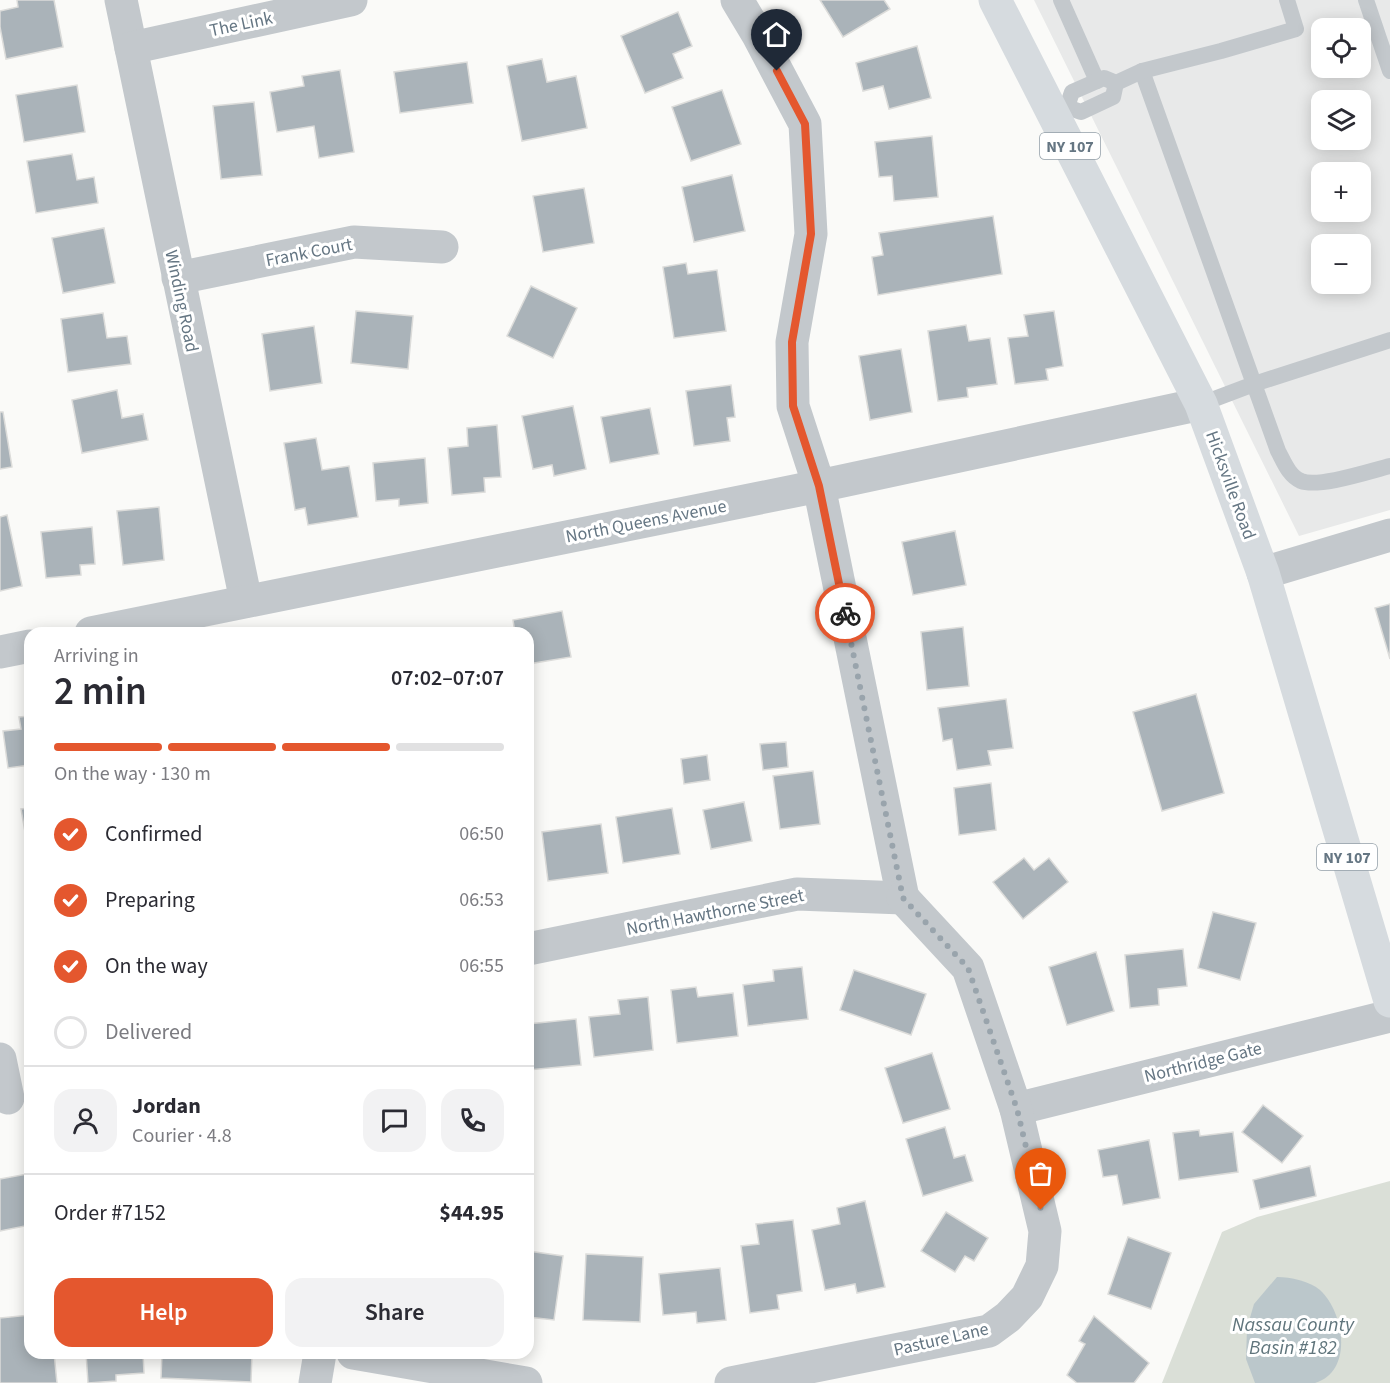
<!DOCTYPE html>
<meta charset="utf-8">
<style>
:root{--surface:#fff;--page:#f2f2f3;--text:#2b2b33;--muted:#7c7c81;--line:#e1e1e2;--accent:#e4572e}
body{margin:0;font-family:"Source Sans 3",sans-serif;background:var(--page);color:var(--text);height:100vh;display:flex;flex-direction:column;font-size:22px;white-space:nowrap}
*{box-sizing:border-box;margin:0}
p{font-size:20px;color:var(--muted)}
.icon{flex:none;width:33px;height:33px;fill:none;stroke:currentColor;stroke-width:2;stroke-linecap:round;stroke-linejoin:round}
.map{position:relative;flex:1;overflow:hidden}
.sheet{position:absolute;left:24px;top:627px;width:510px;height:732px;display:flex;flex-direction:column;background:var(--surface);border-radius:18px;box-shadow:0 3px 15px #0003}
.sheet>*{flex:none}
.buttons{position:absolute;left:1311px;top:18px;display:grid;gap:12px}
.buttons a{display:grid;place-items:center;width:60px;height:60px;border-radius:12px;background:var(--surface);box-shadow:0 3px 15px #0003;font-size:30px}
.pin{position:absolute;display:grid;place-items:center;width:51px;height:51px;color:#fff;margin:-62px -26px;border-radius:50% 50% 50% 0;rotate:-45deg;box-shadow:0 0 6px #0007}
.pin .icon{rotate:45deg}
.courier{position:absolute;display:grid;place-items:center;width:60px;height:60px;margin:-30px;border:4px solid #e4572e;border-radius:50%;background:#fff;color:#222;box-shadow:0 2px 8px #0007}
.headline em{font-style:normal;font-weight:600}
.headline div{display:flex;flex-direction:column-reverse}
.headline{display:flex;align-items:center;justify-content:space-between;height:102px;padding:0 30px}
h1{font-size:39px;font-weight:600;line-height:45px}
.bar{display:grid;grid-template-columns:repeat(4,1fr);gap:9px 6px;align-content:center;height:72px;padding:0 30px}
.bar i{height:8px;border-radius:4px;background:var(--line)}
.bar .current{background:var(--accent)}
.bar p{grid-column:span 4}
.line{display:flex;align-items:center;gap:15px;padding:0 30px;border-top:2px solid var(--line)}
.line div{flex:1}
.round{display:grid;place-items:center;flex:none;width:63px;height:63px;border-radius:18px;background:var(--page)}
ol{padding:0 30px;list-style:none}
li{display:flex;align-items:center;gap:18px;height:66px}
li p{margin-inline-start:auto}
li .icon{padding:6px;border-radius:50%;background:var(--accent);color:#fff;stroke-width:4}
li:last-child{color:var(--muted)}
li i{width:33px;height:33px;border:3px solid var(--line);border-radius:50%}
.cta{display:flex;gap:12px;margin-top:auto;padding:12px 30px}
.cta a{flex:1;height:69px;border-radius:18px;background:var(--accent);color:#fff;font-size:24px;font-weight:600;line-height:69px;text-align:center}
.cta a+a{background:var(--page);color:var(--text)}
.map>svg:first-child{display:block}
</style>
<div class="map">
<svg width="1390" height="1383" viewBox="0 0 1390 1383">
<rect width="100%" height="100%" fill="#fafaf8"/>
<path fill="#e8e9e9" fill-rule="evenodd" d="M 1034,0 L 1390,0 L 1390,510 L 1299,536 ZM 1322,28 L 1360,28 L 1360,68 L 1322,68 ZM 1322,100 L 1360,100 L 1360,140 L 1322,140 ZM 1322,172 L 1360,172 L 1360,212 L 1322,212 ZM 1322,244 L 1360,244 L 1360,284 L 1322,284 Z"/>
<polygon fill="#dadfd7" points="1390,1181 1390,1383 1162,1383 1222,1232 1257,1217"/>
<path fill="#bbc7cb" d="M 1277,1277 C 1291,1277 1309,1281 1320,1290 C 1344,1312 1354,1371 1315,1383 C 1305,1383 1268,1383 1255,1383 L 1246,1359 L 1247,1328 L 1254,1304 Z"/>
<g fill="#aab3b9" stroke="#dcdcda" stroke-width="1.5">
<polygon points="17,0 54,0 63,47 6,59 0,27 0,11 18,7"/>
<polygon points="820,0 884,0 890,9 843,37"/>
<polygon points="678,12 692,46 673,54 683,78 645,93 621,36"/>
<polygon points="917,46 931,98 889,109 883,86 863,91 856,63"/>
<polygon points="542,59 547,82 576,76 587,128 522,141 507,66"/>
<polygon points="467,62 473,103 400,113 394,72"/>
<polygon points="340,70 354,152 319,158 314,126 277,132 270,92 304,86 302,76"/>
<polygon points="77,85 85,132 24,142 16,95"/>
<polygon points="722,90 741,144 691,161 672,107"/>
<polygon points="254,102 262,175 221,179 213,106"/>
<polygon points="932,136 938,197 894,201 892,176 879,177 875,142"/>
<polygon points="72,154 77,180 94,177 98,203 36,213 27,161"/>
<polygon points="732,175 745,231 694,242 682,187"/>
<polygon points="584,188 594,243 543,252 533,196"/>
<polygon points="993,216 1002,274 878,295 872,257 883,255 879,233"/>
<polygon points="104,228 115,283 63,293 52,238"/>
<polygon points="686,263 688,274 717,270 726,331 674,338 663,267"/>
<polygon points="531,286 577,308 553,358 507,336"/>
<polygon points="356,311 413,316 408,369 351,363"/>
<polygon points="1054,311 1063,366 1046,369 1048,380 1015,384 1008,338 1028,336 1024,315"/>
<polygon points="103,313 107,338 127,336 131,364 68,372 61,319"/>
<polygon points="966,325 969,341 990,338 997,384 967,388 968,397 938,401 928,331"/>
<polygon points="314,326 322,383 270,391 262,334"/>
<polygon points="901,349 912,412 870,420 859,356"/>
<polygon points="731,385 735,417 727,418 730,441 694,446 686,391"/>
<polygon points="117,390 122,418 143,414 148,440 82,453 72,400"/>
<polygon points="573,406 586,469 554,476 552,465 533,469 522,416"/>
<polygon points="650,408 659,454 610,463 601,417"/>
<polygon points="0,412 3,412 12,467 0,469"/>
<polygon points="497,425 501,477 484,478 485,492 452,495 448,448 468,446 467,428"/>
<polygon points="316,438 322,470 349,466 358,517 308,525 305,508 295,510 284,443"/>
<polygon points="425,458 428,503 399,506 399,499 376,501 373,463"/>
<polygon points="159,507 164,560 123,565 117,511"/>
<polygon points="7,515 22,586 0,591 0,517"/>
<polygon points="92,527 95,564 80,565 81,575 46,578 41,532"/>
<polygon points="955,531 966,585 913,595 902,542"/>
<polygon points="1390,604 1390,659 1375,608"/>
<polygon points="562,611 571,657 528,664 528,633 515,633 513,620"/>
<polygon points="963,627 969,686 927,690 921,632"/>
<polygon points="1196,694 1224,793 1162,811 1133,712"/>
<polygon points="1006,699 1013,748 988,751 991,765 957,770 952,739 943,741 938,708"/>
<polygon points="30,716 30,765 8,768 3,731 21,729 19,717"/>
<polygon points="786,742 788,767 763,770 760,744"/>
<polygon points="707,755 710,780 684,784 681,759"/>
<polygon points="813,771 820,824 780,829 773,776"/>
<polygon points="991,783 996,830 959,835 954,788"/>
<polygon points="744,802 752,841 711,849 703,810"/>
<polygon points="30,808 30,861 21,809"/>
<polygon points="672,808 680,854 623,863 616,817"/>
<polygon points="601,824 608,873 548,881 542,832"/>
<polygon points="1024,858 1034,870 1049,858 1068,882 1023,919 993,882"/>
<polygon points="1213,912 1256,923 1240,980 1198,968"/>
<polygon points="1183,949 1187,986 1158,989 1159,1005 1130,1008 1125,955"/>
<polygon points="1096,952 1114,1011 1067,1025 1049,967"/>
<polygon points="802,967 808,1019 748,1026 743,985 774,981 773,970"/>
<polygon points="854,970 926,994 911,1035 840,1010"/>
<polygon points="696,987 698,997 733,993 738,1036 677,1043 671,990"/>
<polygon points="648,997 653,1050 594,1057 589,1017 620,1014 618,1000"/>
<polygon points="576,1019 581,1065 528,1070 528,1024"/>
<polygon points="932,1053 950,1109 903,1123 885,1068"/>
<polygon points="1263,1105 1303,1136 1282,1163 1242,1132"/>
<polygon points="945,1127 954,1158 965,1155 973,1181 923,1196 906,1139"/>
<polygon points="1199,1130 1200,1136 1233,1132 1238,1172 1179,1180 1173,1133"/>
<polygon points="1149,1140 1160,1198 1123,1205 1117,1175 1103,1177 1098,1150"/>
<polygon points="1310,1166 1316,1196 1260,1209 1253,1180"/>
<polygon points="27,1174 30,1190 30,1225 0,1231 0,1179"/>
<polygon points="865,1201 885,1287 857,1293 855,1284 825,1290 812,1230 840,1224 837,1208"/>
<polygon points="946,1212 988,1238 974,1261 965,1256 955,1272 921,1251"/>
<polygon points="793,1220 802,1291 777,1295 779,1309 750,1313 741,1246 759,1244 756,1224"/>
<polygon points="1128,1237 1171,1253 1151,1309 1108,1294"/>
<polygon points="528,1251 563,1256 554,1320 528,1317"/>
<polygon points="586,1254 643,1257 640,1322 583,1320"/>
<polygon points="720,1268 726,1320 697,1323 696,1312 663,1315 659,1274"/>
<polygon points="30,1315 30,1353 54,1353 57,1383 0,1383 0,1318"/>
<polygon points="1094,1316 1149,1363 1134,1383 1077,1383 1067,1375 1085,1344 1079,1341"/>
<polygon points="86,1353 143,1353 144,1373 116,1375 116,1381 88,1383"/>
<polygon points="162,1353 252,1353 251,1382 161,1378"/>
</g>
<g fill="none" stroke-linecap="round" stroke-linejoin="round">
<g stroke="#c3c8cc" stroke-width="16">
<polyline points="1061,0 1097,81"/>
<polyline points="1366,0 1390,71"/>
<path d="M 1142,71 L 1278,451 C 1284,462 1289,476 1301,481 C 1319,488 1370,471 1390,466"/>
<polyline points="1067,107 1081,112 1113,97 1116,83"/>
<polyline points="1054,115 1067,107 1072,92 1104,78 1116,83 1142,71 1221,51 1296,29 1287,0"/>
<polyline points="1201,404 1254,384 1390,340"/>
</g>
<g stroke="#c3c8cc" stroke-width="33">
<polyline points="121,0 246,601"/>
<polyline points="737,0 758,35 805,124 811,234 792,342 793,406 819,486 903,898"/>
<polyline points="131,48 351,0"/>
<polyline points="178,278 354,242 442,247"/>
<polyline points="1263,573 1390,535"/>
<polyline points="91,633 819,486 1201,404"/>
<polyline points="0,652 30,646"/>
<polyline points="528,949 797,894 903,898"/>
<polyline points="0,1059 8,1098"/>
<polyline points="1016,1109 1390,1016"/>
<polyline points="353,1353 526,1383"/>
<polyline points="315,1383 320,1353"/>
<polyline points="731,1383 989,1331 1008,1317 1027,1297 1042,1266 1045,1231 1016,1109 968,968 903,898"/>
</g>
<polyline stroke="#d6dbdf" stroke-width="33" points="995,0 1201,404 1263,573 1390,1001"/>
</g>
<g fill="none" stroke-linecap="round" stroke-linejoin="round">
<polyline stroke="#99a4ac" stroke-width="6" stroke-dasharray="0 10.8" points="845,613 903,898 968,968 1017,1109 1041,1210"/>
<polyline stroke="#e4572e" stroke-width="8" points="777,71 805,124 811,234 792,342 793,406 819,486 845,613"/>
</g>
<g text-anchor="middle" stroke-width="6" stroke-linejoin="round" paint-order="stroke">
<g fill="#fff" stroke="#939fa8" stroke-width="1.5">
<rect x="1040" y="133" width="60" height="26" rx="4.5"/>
<rect x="1317" y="844" width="60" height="26" rx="4.5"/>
</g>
<g font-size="16" font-weight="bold" fill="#657683">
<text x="1070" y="152">NY 107</text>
<text x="1347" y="863">NY 107</text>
</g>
<g font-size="18" fill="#657683" stroke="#fff">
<text transform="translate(241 24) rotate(-12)" y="6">The Link</text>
<text transform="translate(309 252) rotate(-11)" y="6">Frank Court</text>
<text transform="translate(182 301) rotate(78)" y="6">Winding Road</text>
<text transform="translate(1231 485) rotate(70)" y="6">Hicksville Road</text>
<text transform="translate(646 521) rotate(-11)" y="6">North Queens Avenue</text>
<text transform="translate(715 912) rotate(-11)" y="6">North Hawthorne Street</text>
<text transform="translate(1203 1062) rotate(-14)" y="6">Northridge Gate</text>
<text transform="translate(941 1339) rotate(-13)" y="6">Pasture Lane</text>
</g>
<g font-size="20" font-style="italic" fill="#60757c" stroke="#fff">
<text x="1293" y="1331">Nassau County<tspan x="1293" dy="23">Basin #182</tspan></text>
</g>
</g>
</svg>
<div class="buttons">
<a><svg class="icon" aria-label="locate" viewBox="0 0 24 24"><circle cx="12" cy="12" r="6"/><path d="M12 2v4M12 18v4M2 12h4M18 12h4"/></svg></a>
<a><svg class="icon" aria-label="layers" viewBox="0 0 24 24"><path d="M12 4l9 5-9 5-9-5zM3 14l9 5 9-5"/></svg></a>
<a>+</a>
<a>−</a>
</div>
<div class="pin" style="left:1041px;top:1210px;background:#ea580c"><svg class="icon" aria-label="bag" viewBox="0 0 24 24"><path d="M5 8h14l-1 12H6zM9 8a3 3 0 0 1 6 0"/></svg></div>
<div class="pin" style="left:777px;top:71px;background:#1f2937"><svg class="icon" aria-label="home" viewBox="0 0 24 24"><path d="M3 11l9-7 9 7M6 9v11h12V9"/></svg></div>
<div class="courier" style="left:845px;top:613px"><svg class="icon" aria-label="bike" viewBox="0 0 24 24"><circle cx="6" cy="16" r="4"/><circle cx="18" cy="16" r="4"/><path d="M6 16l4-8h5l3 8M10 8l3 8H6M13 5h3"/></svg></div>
<section class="sheet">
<div class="headline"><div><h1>2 min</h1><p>Arriving in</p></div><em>07:02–07:07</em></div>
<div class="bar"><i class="current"></i><i class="current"></i><i class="current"></i><i></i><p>On the way · 130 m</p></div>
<ol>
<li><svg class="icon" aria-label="check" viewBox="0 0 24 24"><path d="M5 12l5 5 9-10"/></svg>Confirmed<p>06:50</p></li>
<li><svg class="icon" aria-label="check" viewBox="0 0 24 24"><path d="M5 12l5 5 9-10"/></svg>Preparing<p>06:53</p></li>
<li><svg class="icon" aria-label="check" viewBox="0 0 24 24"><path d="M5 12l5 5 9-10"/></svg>On the way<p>06:55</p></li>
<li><i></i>Delivered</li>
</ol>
<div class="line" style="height:108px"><a class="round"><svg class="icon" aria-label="person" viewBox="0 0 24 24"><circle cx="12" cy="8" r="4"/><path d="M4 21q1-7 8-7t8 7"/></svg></a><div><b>Jordan</b><p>Courier · 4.8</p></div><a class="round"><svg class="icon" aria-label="chat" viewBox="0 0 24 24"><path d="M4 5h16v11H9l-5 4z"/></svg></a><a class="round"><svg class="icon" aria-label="phone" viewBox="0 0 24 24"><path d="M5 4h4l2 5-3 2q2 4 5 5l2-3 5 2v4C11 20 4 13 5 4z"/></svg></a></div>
<div class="line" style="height:78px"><div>Order #7152</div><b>$44.95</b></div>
<div class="cta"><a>Help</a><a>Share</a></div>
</section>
</div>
